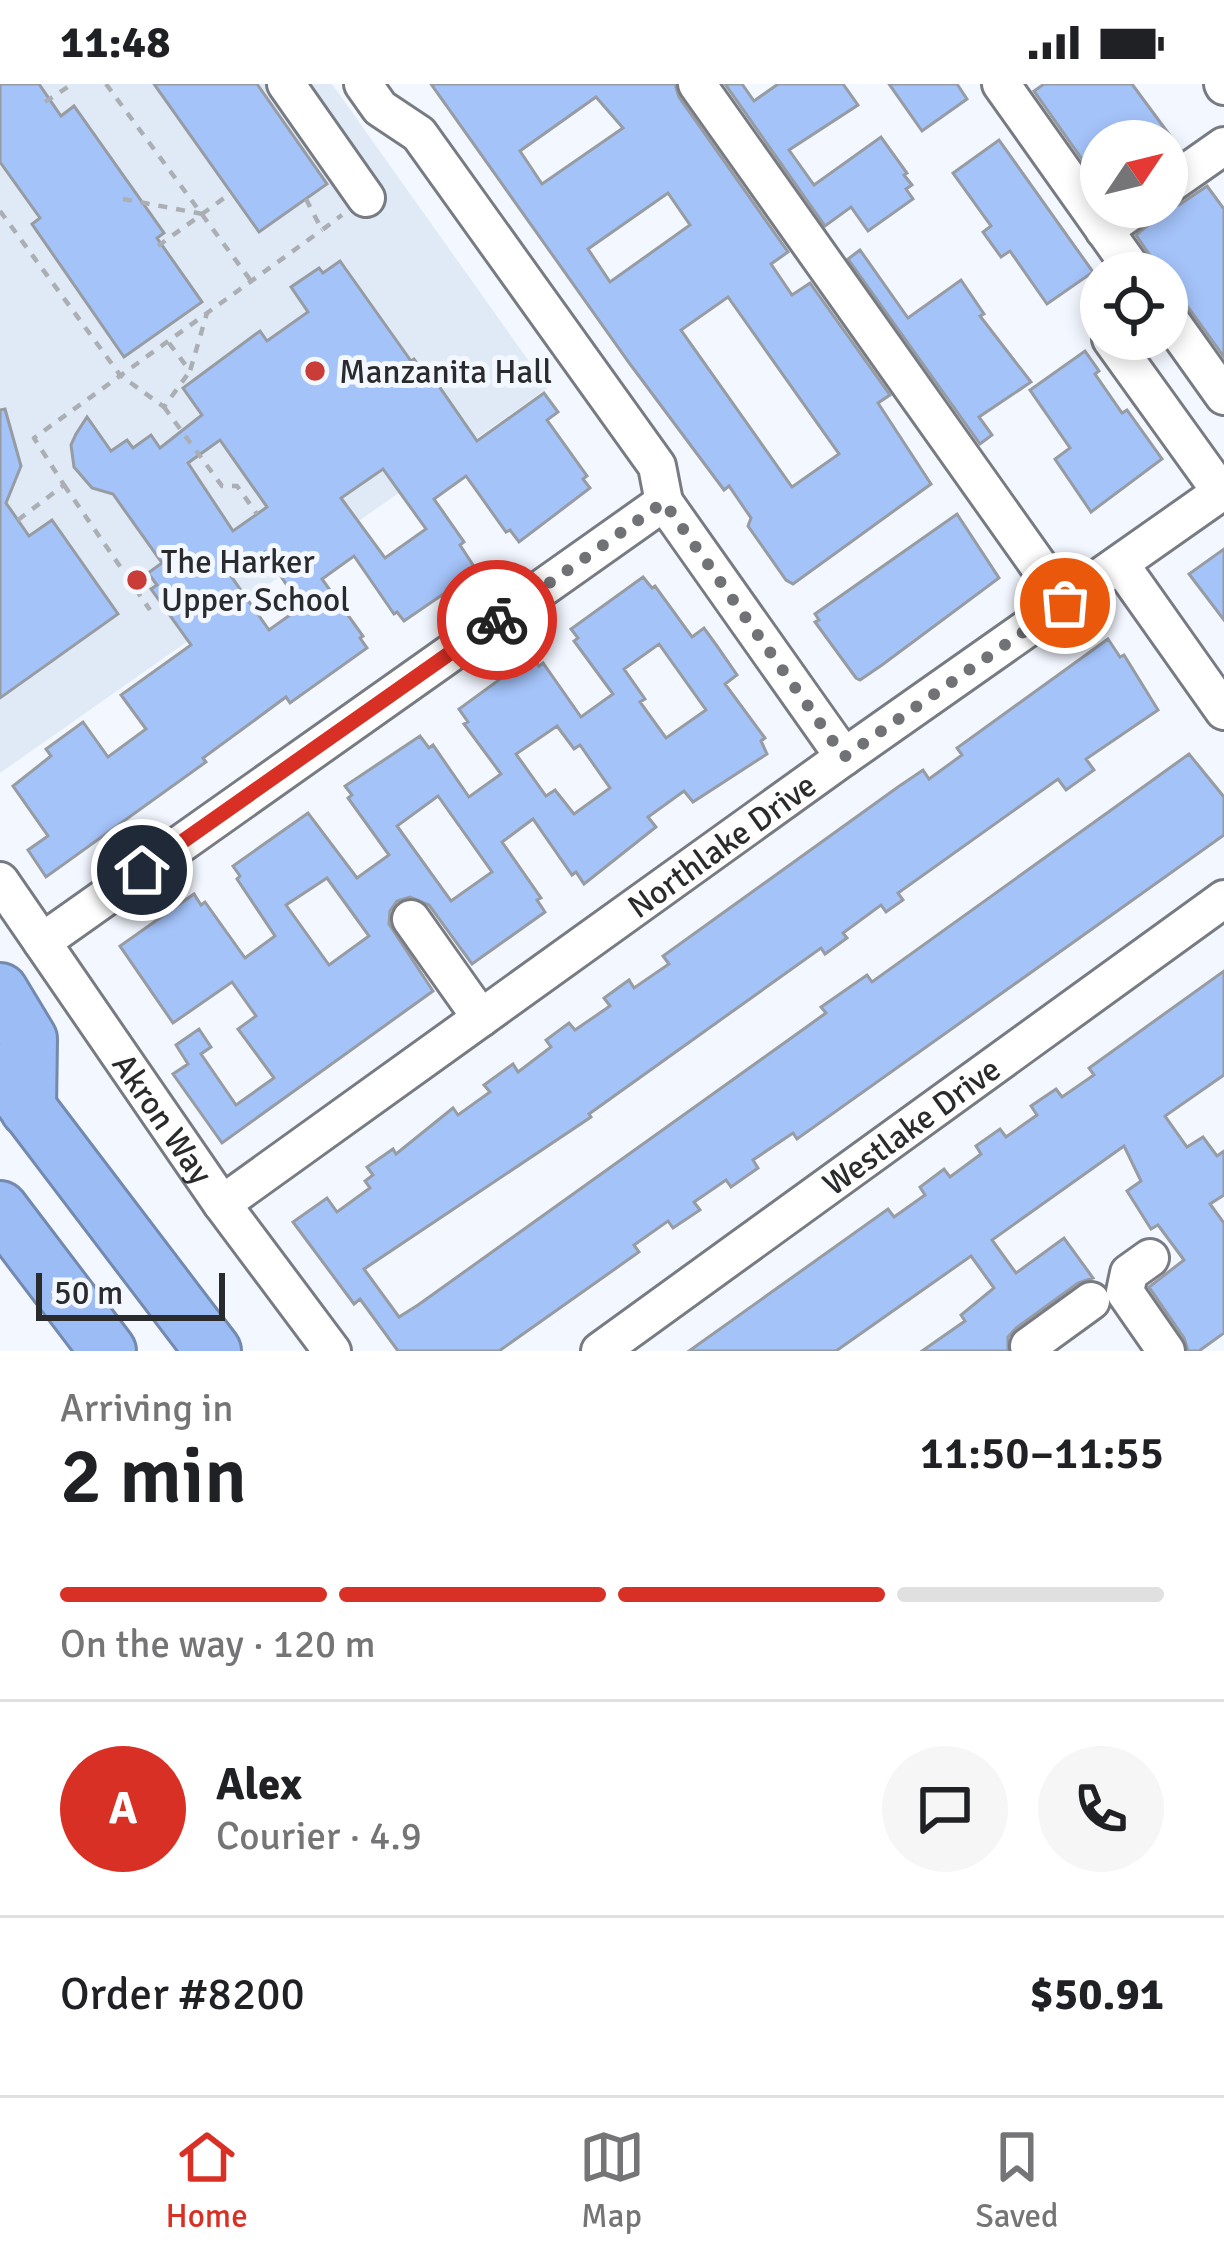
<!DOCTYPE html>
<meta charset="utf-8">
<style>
:root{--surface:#fff;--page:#f6f6f6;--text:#202124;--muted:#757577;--line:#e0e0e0;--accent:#d93025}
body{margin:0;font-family:Signika,sans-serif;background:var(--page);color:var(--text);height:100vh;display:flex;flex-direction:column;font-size:45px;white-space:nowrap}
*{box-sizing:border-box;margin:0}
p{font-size:39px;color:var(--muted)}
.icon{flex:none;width:66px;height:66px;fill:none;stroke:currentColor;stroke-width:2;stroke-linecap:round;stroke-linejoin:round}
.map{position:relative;height:1267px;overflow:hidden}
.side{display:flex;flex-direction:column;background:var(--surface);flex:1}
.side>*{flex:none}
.needle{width:78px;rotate:55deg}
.tools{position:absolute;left:1080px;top:36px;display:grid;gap:24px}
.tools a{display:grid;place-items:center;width:108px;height:108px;border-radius:50%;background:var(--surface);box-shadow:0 6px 18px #0003;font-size:60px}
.scale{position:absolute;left:36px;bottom:30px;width:189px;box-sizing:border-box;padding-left:12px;border:6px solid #292b2d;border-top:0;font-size:33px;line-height:42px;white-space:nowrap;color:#292b2d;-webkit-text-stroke:9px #f3f7ff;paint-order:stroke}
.pin{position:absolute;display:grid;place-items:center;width:102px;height:102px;color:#fff;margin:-51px;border:6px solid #fff;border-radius:50%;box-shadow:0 3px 12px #0007}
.courier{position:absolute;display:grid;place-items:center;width:120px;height:120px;margin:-60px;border:9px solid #d93025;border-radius:50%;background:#fff;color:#222;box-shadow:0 3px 15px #0007}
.overview em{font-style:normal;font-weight:600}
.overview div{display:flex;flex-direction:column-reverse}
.overview{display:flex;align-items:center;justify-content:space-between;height:204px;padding:0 60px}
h1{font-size:78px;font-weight:600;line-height:90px}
.bar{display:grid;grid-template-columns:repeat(4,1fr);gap:18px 12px;align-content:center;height:144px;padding:0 60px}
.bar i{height:15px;border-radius:9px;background:var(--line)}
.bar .active{background:var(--accent)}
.bar p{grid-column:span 4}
.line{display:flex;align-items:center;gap:30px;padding:0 60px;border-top:3px solid var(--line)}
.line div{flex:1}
.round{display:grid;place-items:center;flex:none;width:126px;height:126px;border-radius:63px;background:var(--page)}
.status{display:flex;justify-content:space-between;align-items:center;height:84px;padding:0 60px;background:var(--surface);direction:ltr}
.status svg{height:33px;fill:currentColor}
.dock{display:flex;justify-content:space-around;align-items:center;height:168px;border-top:3px solid var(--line);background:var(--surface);font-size:33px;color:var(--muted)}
.dock a{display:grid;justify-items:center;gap:6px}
.dock .active{color:var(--accent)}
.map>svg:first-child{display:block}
</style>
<div class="status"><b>11:48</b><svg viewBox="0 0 49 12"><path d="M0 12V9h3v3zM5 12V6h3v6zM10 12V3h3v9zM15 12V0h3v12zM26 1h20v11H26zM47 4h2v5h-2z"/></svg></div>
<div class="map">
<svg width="1224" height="1267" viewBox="0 0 1224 1267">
<rect width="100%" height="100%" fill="#f3f7ff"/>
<polygon fill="#e0e9f6" points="0,0 332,0 548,304 0,689"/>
<g fill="#a4c3f9" stroke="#979ba2" stroke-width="3" fill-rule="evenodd">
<polygon points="0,0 39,0 61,32 74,22 164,149 157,154 202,218 124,273 32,140 40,134 0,78"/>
<polygon points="154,0 257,0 327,100 259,148"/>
<path d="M 431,0 L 675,0 L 679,13 L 788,168 L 771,180 L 792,211 L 810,199 L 890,311 L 878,319 L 931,400 L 793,500 L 786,496 L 748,442 L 751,434 L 729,402 L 724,406 L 630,280 ZM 596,13 L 623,44 L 542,100 L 520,67 ZM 668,109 L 690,141 L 610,198 L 588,165 ZM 728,213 L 839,370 L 792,403 L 681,246 Z"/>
<polygon points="725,0 742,0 754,17 778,0 843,0 858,21 789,66 814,101 881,53 907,89 904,91 912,101 906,105 913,115 868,147 851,123 825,142"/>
<polygon points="889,0 957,0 967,15 922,47"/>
<polygon points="1044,0 1132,0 1180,65 1167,75 1167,57 1101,57 1101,102 1034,7"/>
<polygon points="999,56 1093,188 1047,220 1010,167 1001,173 983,148 991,142 953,89"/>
<polygon points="1207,102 1224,125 1224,273 1185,219 1167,210 1167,189 1157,189 1153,176 1136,151 1157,134 1159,123 1179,121"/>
<polygon points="860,166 908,234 961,196 984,230 980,232 1031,298 979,333 992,351 980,360 848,175"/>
<path d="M 340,177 L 411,277 L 414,275 L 432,301 L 436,298 L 477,357 L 544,309 L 558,328 L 547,336 L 587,392 L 583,395 L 590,404 L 519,458 L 510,446 L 506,448 L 466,392 L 434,415 L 464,458 L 460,461 L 477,487 L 404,537 L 397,528 L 394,530 L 354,472 L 322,495 L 363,552 L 360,554 L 367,564 L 290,619 L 286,613 L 203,674 L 206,678 L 46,793 L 28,766 L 48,752 L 13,702 L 51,672 L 46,665 L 83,638 L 108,673 L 146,645 L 121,611 L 191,561 L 151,505 L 157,501 L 148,489 L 162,479 L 113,410 L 92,404 L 74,383 L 71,361 L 76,350 L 87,333 L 111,367 L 127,356 L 133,364 L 151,351 L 160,364 L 202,331 L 183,304 L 260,247 L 267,257 L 308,228 L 291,203 L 319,184 L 323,189 ZM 220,356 L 267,423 L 233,447 L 188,379 ZM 383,385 L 426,445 L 385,474 L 341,414 ZM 265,468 L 301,523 L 269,546 L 231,492 Z"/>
<polygon points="1085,267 1099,287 1095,290 1122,329 1127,326 1162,375 1091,428 1055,375 1070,364 1030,306"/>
<polygon points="5,325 21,382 6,419 29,452 52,436 118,530 0,614 0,326"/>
<polygon points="957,430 999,494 882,581 860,596 856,594 815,538 819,536 815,530"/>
<polygon points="1224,465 1224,536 1189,490"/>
<path d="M 643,493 L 652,504 L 655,502 L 692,553 L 704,544 L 717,562 L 737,591 L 725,600 L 765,654 L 761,657 L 767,670 L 693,718 L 684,707 L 648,733 L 656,743 L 584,800 L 576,788 L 572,791 L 533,735 L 502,758 L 541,814 L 537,816 L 545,828 L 472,880 L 429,821 L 410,813 L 397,817 L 390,827 L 389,840 L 433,907 L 222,1059 L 173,990 L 188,980 L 176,961 L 199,945 L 211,963 L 201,970 L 236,1021 L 274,994 L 238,945 L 256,932 L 232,898 L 173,939 L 120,862 L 194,810 L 201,821 L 205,818 L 245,874 L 275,852 L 237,795 L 240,792 L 233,782 L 308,729 L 357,794 L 389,771 L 348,714 L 352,711 L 345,702 L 420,652 L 429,664 L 433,661 L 469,713 L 501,690 L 464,640 L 468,638 L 459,625 L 532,572 L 539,582 L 543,579 L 581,633 L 613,610 L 574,557 L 578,554 L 571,545 ZM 659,560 L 706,626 L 666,654 L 640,618 L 645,615 L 624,585 ZM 557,642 L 574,665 L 580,661 L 610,704 L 574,730 L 555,706 L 546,712 L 516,670 ZM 438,712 L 492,788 L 451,817 L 397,742 ZM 327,794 L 369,852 L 329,881 L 286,821 Z"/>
<polygon points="1108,555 1120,573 1124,571 1158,626 1086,675 1094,686 1066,706 1058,695 898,809 903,816 886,828 881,821 843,849 847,854 825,870 821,864 589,1030 591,1033 364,1185 399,1233 418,1221 826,929 821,923 867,891 872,898 1189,670 1224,713 1224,751 797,1055 793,1049 753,1076 758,1084 731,1103 726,1096 694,1118 700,1126 673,1144 668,1137 634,1161 639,1168 499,1267 398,1267 360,1215 354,1220 293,1138 327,1114 337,1128 370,1104 365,1097 373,1091 367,1083 393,1065 396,1070 453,1024 458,1031 490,1008 484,1001 513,980 518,988 551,963 546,956 569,939 575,946 610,922 604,914 629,896 634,904 669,880 663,872 898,703 923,686 929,695 962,671 957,664"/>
<polygon points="1224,887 1224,991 1165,1032 1187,1063 1203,1053 1217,1072 1224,1067 1224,1111 1210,1120 1224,1139 1224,1249 1199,1267 1188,1267 1184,1254 1149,1203 1184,1176 1158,1141 1151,1145 1127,1107 1141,1097 1124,1062 992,1156 1016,1189 1064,1154 1093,1194 1078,1199 1016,1244 1008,1253 1008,1267 922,1267 965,1237 961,1231 994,1204 971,1172 836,1267 689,1267 888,1125 894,1133 925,1111 920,1103 944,1085 950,1093 981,1070 976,1062 1000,1045 1006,1053 1037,1031 1031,1022 1056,1005 1062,1013 1094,991 1089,984"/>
</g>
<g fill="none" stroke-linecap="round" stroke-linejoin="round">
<g stroke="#787b82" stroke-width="42">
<g id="minor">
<polyline points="286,0 366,114"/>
<polyline points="363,0 380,24 419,50 657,382 664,418"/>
<polyline points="697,0 1065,519"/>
<polyline points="1001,0 1135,189"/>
<polyline points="1223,0 1224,2"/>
<polyline points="1167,102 1224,62"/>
<polyline points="1104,146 1137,123"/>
<polyline points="1167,232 1224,312"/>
<polyline points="1111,255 1221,408"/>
<polyline points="1120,480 1224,627"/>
<path id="s1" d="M 0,797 L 222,1120 L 332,1267"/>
<polyline points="411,835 481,934"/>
<polyline points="42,858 664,418 844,673"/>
<path id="s2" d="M 222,1120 L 844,673 L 1224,406"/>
<polyline points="1150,1174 1129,1189 1125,1208 1166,1267"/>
<path id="s3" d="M 600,1267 L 1224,815"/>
<polyline points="1032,1267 1029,1262 1091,1217"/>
</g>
</g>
<g stroke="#7389ae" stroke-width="60">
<g id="highway">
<polyline points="0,907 29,955 28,1025"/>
<polyline points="0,987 213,1267"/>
<polyline points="0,1125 108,1267"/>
</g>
</g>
<g stroke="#abafb4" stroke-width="4.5" stroke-dasharray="9 9" stroke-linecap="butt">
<polyline points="106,0 251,197"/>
<polyline points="45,18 72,0"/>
<polyline points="123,115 203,130"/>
<polyline points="306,115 322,146 342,131"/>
<polyline points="0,127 120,291 164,323 190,287"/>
<polyline points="158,162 231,109"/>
<polyline points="169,259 190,287 207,229"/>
<polyline points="164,323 222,402 237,402 257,430"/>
<polyline points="64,401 150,526"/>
<polyline points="18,436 64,401 34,354 322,146"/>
</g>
<use href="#minor" stroke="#fff" stroke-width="36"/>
<use href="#highway" stroke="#9bbcf4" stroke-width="54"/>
</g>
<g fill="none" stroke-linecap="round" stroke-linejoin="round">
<polyline stroke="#707276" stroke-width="12" stroke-dasharray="0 21.6" points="497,536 664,418 844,673 1065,519"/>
<polyline stroke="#d93025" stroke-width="15" points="142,786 497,536"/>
</g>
<g fill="#ca3c37" stroke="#f3f7ff" stroke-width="4.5">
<circle cx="315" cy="287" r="12"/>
<circle cx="137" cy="496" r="12"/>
</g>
<g text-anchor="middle" stroke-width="10" stroke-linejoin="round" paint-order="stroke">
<g font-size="33" fill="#292b2d" stroke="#f3f7ff" text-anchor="start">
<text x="339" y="299">Manzanita Hall</text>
<text x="161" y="489">The Harker<tspan x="161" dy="38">Upper School</tspan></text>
</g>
<g font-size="33" fill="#292b2d" stroke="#f3f7ff">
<text dy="12" stroke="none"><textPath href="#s2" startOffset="615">Northlake Drive</textPath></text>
<text dy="12" stroke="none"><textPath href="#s1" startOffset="288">Akron Way</textPath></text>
<text dy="12" stroke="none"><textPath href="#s3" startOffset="384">Westlake Drive</textPath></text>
</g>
</g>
</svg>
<div class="tools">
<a><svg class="needle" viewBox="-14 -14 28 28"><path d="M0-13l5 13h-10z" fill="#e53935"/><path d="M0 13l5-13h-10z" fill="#757577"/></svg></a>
<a><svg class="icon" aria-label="locate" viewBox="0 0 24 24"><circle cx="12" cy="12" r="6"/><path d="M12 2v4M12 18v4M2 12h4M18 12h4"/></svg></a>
</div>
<div class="scale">50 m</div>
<div class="pin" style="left:1065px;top:519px;background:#ea580c"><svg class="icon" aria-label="bag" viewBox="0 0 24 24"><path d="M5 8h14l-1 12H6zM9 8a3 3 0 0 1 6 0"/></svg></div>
<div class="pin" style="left:142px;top:786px;background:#1f2937"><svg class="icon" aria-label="home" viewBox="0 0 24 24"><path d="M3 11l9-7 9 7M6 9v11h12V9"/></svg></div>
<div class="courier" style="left:497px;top:536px"><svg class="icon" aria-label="bike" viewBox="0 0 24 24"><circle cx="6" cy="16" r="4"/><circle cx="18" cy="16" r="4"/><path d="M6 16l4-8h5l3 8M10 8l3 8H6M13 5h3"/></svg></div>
</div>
<section class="side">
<div class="overview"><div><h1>2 min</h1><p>Arriving in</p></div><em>11:50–11:55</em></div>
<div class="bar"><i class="active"></i><i class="active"></i><i class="active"></i><i></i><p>On the way · 120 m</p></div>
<div class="line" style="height:216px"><b class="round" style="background:var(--accent);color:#fff">A</b><div><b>Alex</b><p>Courier · 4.9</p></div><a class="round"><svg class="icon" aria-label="chat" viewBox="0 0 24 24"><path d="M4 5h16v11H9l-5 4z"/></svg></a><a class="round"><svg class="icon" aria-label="phone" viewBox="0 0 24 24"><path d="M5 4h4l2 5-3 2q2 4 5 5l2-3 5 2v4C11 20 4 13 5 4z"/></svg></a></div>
<div class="line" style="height:156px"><div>Order #8200</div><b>$50.91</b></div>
</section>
<nav class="dock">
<a class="active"><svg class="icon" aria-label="home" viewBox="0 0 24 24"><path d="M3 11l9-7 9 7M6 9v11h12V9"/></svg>Home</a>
<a><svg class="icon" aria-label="map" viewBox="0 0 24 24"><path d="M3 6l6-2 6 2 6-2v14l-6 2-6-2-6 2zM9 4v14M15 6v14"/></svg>Map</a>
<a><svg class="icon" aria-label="saved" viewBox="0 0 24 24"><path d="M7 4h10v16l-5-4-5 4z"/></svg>Saved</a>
</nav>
